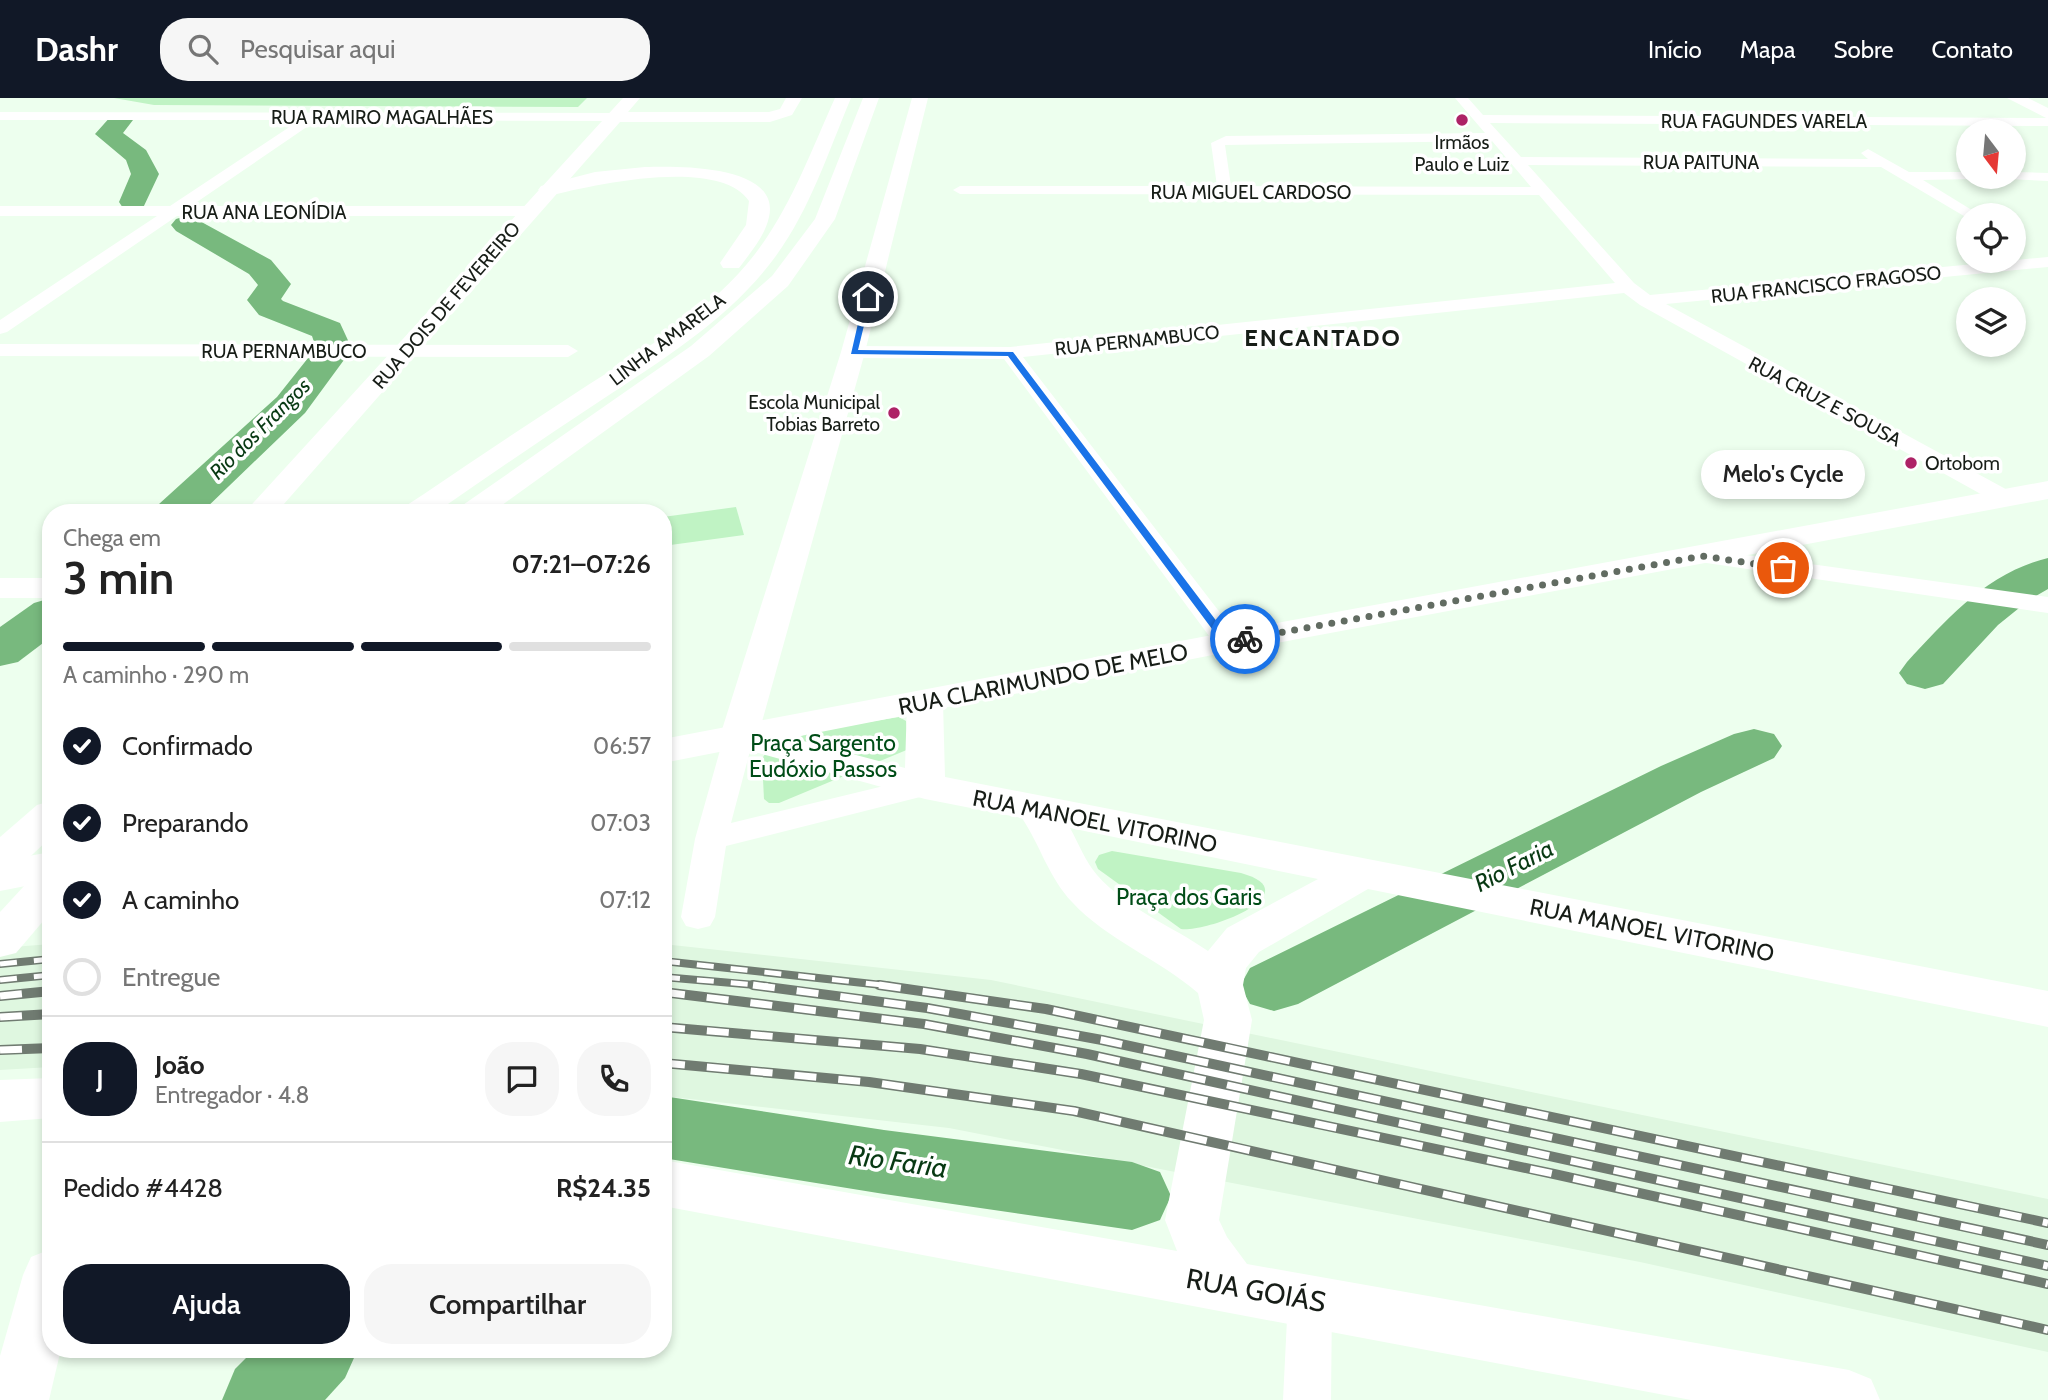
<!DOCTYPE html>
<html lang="pt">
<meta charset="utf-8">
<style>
:root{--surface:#fff;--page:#f6f6f6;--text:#222;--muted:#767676;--line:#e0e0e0;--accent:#111827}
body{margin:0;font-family:Cabin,sans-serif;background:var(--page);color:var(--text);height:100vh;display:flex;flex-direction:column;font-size:26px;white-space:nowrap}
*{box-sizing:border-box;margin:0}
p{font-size:23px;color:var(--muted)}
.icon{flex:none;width:38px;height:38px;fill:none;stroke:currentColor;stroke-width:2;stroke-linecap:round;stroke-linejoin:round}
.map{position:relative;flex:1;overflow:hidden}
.side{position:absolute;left:42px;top:406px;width:630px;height:854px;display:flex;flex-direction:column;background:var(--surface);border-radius:28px;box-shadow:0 4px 10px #0003}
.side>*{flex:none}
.needle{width:46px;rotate:164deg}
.buttons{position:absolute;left:1956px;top:21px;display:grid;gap:14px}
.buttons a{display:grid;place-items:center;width:70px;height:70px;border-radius:50%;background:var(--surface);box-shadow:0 4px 10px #0003;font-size:35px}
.pin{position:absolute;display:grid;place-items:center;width:60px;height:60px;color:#fff;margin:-30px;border:4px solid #fff;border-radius:50%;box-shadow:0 2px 7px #0007}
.courier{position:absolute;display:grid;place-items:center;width:70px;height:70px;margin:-35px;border:5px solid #1a73e8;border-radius:50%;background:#fff;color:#222;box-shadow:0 2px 9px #0007}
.bubble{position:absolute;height:49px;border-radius:24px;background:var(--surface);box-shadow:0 4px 10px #0003;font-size:23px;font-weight:600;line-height:49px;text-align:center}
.head em{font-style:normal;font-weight:600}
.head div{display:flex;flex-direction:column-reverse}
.head{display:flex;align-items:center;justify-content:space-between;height:119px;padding:0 21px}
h1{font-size:46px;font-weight:600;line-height:52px}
.bar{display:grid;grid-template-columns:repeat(4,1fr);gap:10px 7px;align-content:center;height:84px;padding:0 21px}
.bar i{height:9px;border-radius:5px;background:var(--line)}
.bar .current{background:var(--accent)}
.bar p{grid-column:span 4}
.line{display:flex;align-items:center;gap:18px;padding:0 21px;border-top:2px solid var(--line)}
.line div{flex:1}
.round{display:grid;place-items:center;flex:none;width:74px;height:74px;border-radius:28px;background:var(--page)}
ol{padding:0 21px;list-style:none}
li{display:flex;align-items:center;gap:21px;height:77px}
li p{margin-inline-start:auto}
li .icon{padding:7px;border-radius:50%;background:var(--accent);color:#fff;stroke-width:4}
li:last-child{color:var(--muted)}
li i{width:38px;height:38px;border:4px solid var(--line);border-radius:50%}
.cta{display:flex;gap:14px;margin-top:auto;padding:14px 21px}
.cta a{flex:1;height:80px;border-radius:28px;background:var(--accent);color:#fff;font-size:28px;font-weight:600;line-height:80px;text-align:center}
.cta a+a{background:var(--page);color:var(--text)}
header{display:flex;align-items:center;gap:42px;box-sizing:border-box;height:98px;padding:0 35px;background:var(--accent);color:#fff}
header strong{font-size:33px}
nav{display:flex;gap:38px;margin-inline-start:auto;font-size:24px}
.search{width:490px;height:63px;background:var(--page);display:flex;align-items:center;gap:18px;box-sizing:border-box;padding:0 24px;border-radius:28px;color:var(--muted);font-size:26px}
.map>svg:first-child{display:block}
</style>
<header>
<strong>Dashr</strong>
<div class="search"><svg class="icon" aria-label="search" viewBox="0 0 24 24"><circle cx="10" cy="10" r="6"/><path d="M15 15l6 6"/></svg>Pesquisar aqui</div>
<nav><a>Início</a><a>Mapa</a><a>Sobre</a><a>Contato</a></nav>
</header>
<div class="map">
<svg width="2048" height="1302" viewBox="0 0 2048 1302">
<rect width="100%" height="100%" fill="#edffee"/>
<g fill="#dff7e0">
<polygon points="51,846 51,969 0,972 0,850"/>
<polygon points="663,846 991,882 2048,1101 2048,1254 1640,1164 949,1030 663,998"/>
</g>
<g fill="#c0f3c4">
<polygon points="114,0 587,0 578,9 154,7"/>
<polygon points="736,409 744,437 663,448 663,419"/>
<polygon points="899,619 906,623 909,651 779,705 769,705 764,701 762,661 766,654 812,633"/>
<path d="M 1112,753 L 1241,775 C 1312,795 1206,835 1181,831 L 1098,771 L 1095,764 L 1099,757 Z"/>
</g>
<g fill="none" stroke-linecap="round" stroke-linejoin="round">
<g fill="#78b97e" fill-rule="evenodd">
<polygon points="121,15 130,17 133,22 123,35 146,52 159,76 143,110 133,113 123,110 119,104 131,76 126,62 95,36 112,17"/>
<polygon points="186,118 196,121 271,162 291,186 281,201 283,203 340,225 352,251 305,315 201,415 153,415 159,406 277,299 316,250 312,238 259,217 247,202 258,187 249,176 176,133 171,127 176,121"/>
<path d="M 2048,460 L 2048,491 L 2029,502 L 1998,527 L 1943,586 L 1925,591 L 1907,586 L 1899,575 L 1907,564 C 1948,520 1987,475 2048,460 Z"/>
<polygon points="51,500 51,539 18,564 0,568 0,529 34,505"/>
<polygon points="1754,631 1774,636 1782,648 1774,660 1701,694 1298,906 1274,913 1250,906 1240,888 1250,870 1661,668 1734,636"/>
<polygon points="663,998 884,1032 1132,1064 1160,1074 1171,1098 1160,1122 1132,1132 884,1096 663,1060"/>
<polygon points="255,1251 358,1251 345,1280 325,1302 222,1302 235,1271"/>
</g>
<g fill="#fff" fill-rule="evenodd">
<path d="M 1455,0 L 1468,0 L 1483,17 L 2048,20 L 2048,28 L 1490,25 L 1521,59 L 1868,61 L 1861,55 L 1868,51 L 1909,74 L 1969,74 L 1969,79 L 1976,79 L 1974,81 L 1923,82 L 1975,114 L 1978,117 L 1969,117 L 1969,121 L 1881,69 L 1528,67 L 1634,185 L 1650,197 L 2048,159 L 2048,169 L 1666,206 L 2013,395 L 2017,400 L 2013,405 L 1997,405 L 1640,207 L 1624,195 L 1023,259 L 1238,538 L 1241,544 L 1238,550 L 1228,552 L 1218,550 L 1004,261 L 853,260 L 843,254 L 853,248 L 1010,249 L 1615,185 L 1539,97 L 960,96 L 953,92 L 960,88 L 1217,88 L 1211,45 L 1226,38 L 1485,35 ZM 1492,43 L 1531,89 L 1231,88 L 1225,47 Z"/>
<polygon points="0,14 616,15 622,19 616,23 317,22 191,108 528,108 536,113 528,118 177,118 7,234 0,236 0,222 157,118 0,118 0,108 170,108 300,22 0,22"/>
<polygon points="2014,74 2048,75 2048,83 2009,81 2007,79 2014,79"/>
<polygon points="0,246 568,247 578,253 568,259 0,258"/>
<polygon points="1702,451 2048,499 2048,515 1693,463 1690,458 1693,453"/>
<polygon points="739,629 749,632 754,638 731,725 925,678 936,681 940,688 936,695 726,748 715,819 710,828 698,831 686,828 681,819 695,741 724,638 729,632"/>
<polygon points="1310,1181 1326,1187 1332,1201 1331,1302 1283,1302 1288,1201 1294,1187"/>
</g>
<g fill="#fff" fill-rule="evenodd">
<polygon points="623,0 640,0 628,14 769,14 780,11 786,0 802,0 792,17 770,24 620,24 276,415 244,415"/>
<polygon points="912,0 928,0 865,254 758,638 752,646 739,650 726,646 720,638 841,254"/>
<polygon points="2007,0 2028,0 2048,10 2048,21"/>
<polygon points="51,1151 51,1251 61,1251 49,1302 0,1302 0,1258 23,1177 31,1159"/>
</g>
<g fill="#fff" fill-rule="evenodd">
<path d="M 925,593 L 938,596 L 943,604 L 945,679 L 2048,893 L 2048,929 L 1368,791 L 1259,854 L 1246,870 L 1243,887 L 1252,922 L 1219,1122 L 1227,1139 L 1247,1166 L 1849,1272 L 1871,1281 L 1880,1302 L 1691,1302 L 663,1108 L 663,1062 L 1177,1153 L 1165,1122 L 1204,922 L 1198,895 C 1159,861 1107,842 1072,804 C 1049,780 1040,747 1022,720 L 925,701 L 726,646 L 720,638 L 726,630 L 739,626 L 905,670 L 907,604 L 912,596 ZM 1070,730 L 1318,781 L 1227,830 L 1208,853 C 1172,828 1127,811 1097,777 C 1085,763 1079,746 1070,730 Z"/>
<polygon points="51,980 51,1020 0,1024 0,982"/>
</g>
<g fill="#fff" fill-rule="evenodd">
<polygon points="2048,383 2048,401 1228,554 663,665 663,641 1228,534"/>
<rect x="0" y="480" width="51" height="20"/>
<polygon points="51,754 51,783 0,793 0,763"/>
</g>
<g fill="#fff" fill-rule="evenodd">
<path d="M 835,0 L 851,0 C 827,57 808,118 769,167 C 725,223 662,262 603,301 C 547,338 491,376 435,415 L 400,415 L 404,409 L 424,396 C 478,359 533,323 588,287 C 647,250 712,212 755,156 C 791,109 811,53 835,0 Z"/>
<polygon points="863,0 879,0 835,121 788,188 709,258 491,415 456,415 460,409 691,248 772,178 815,121"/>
<path d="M 645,69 C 676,68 781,66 769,119 C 765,138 750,155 739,170 L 723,170 L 720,165 L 746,127 L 749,103 C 719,58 592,87 548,98 L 538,92 L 541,88 L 595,74 Z"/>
<polygon points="51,703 51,739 15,773 0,777 0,739 37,707"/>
<polygon points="51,771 51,814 16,855 0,859 0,814 36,775"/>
</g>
<g stroke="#707b71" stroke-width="8">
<g id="rail-far1">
<polyline points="663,863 891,888"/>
<polyline points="0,866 51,861"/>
<polyline points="663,879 768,888"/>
<polyline points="0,882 51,877"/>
</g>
</g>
<g stroke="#707b71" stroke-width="10">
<g id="rail">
<polyline points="753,887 927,910 1102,942 2048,1147"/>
<polyline points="879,887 1046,911 2048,1125"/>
<polyline points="663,894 924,926 1087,956 2048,1168"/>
<polyline points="0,898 51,893"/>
<polyline points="0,919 51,916"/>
<polyline points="663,929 920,951 1081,976 1554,1076 2048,1186"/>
<polyline points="0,952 51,950"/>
<polyline points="663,965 869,984 1074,1013 2048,1232"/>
</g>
</g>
<use href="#rail-far1" stroke="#fff" stroke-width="5" stroke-dasharray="17" stroke-linecap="butt"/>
<use href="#rail" stroke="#fff" stroke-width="7" stroke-dasharray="22" stroke-linecap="butt"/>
</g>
<polygon fill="#1a73e8" points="868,197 871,199 858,252 1013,254 1230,541 1248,539 1248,543 1224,547 1008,258 851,256 864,199"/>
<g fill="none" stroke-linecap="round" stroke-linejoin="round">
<polyline stroke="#626c62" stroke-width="7" stroke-dasharray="0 12.6" points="1245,541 1702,458 1783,470"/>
</g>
<g fill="#ad2366" stroke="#fff" stroke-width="2.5">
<circle cx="1462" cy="22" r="7"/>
<circle cx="894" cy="315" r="7"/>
<circle cx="1911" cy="365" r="7"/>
</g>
<g text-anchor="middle" stroke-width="7" stroke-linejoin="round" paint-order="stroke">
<g font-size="19" fill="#171d17" stroke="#fff">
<text x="382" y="26">RUA RAMIRO MAGALHÃES</text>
<text x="1764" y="30">RUA FAGUNDES VARELA</text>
<text x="1701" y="71">RUA PAITUNA</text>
<text x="1251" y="101">RUA MIGUEL CARDOSO</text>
<text x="264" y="121">RUA ANA LEONÍDIA</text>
<text transform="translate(1826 186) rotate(-6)" y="7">RUA FRANCISCO FRAGOSO</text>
<text transform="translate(446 207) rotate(-49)" y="7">RUA DOIS DE FEVEREIRO</text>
<text transform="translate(667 241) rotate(-37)" y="7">LINHA AMARELA</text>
<text transform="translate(1137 242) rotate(-6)" y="7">RUA PERNAMBUCO</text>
<text x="284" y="260">RUA PERNAMBUCO</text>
<text transform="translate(1825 303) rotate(28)" y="7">RUA CRUZ E SOUSA</text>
</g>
<g font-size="19" fill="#171d17" stroke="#fff">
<text x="1462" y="51">Irmãos<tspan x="1462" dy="22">Paulo e Luiz</tspan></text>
<text x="880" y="311" text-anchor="end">Escola Municipal<tspan x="880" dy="22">Tobias Barreto</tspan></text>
<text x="1925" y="372" text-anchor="start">Ortobom</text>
</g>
<g font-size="21" font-style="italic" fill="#083913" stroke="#fff">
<text transform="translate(260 331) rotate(-45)" y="7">Rio dos Frangos</text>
</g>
<g font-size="23" fill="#171d17" stroke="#fff">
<text transform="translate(1043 581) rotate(-11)" y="8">RUA CLARIMUNDO DE MELO</text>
<text transform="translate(1095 723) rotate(11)" y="8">RUA MANOEL VITORINO</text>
<text transform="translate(1652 832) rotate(11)" y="8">RUA MANOEL VITORINO</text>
</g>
<g font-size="23" fill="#004d17" stroke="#fff">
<text x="823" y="653">Praça Sargento<tspan x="823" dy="26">Eudóxio Passos</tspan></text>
<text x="1189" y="807">Praça dos Garis</text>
</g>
<g font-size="24" font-weight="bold" letter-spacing="2" fill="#171d17" stroke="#fff">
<text x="1323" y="248">ENCANTADO</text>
</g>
<g font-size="24" font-style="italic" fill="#083913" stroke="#fff">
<text transform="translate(1514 768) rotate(-27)" y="8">Rio Faria</text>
</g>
<g font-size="28" font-style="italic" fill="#083913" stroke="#fff">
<text transform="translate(898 1063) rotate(8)" y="10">Rio Faria</text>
</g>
<g font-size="28" fill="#171d17" stroke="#fff">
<text transform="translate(1256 1192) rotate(10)" y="10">RUA GOIÁS</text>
</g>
</g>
</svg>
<div class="buttons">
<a><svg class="needle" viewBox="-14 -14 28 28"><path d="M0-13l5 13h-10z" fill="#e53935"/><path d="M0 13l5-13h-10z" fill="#767676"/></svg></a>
<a><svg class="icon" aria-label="locate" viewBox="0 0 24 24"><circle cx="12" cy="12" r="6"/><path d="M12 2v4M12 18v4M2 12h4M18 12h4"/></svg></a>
<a><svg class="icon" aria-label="layers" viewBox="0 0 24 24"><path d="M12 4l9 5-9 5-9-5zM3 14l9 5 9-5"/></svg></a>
</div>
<div class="pin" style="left:1783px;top:470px;background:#ea580c"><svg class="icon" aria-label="bag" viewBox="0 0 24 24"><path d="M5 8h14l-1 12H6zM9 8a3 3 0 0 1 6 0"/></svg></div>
<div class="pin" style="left:868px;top:199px;background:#1f2937"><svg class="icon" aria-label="home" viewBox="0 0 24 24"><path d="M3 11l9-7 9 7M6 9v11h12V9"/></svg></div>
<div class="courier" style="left:1245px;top:541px"><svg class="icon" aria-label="bike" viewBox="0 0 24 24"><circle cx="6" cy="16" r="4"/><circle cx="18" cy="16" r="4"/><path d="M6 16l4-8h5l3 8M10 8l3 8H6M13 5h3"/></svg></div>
<div class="bubble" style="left:1701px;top:352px;width:164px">Melo's Cycle</div>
<section class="side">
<div class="head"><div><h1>3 min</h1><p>Chega em</p></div><em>07:21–07:26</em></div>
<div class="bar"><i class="current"></i><i class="current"></i><i class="current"></i><i></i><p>A caminho · 290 m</p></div>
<ol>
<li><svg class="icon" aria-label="check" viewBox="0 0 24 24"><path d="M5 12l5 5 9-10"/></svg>Confirmado<p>06:57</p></li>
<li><svg class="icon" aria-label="check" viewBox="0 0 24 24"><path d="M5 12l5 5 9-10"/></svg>Preparando<p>07:03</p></li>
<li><svg class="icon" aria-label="check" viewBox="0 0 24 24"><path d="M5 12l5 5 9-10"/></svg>A caminho<p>07:12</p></li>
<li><i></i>Entregue</li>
</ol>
<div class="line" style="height:126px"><b class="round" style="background:var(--accent);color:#fff">J</b><div><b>João</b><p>Entregador · 4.8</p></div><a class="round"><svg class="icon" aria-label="chat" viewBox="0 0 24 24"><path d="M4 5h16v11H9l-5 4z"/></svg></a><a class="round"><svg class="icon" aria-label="phone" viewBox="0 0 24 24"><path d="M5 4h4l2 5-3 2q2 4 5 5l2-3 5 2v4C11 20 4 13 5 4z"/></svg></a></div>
<div class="line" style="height:91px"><div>Pedido #4428</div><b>R$24.35</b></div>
<div class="cta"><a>Ajuda</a><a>Compartilhar</a></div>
</section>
</div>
